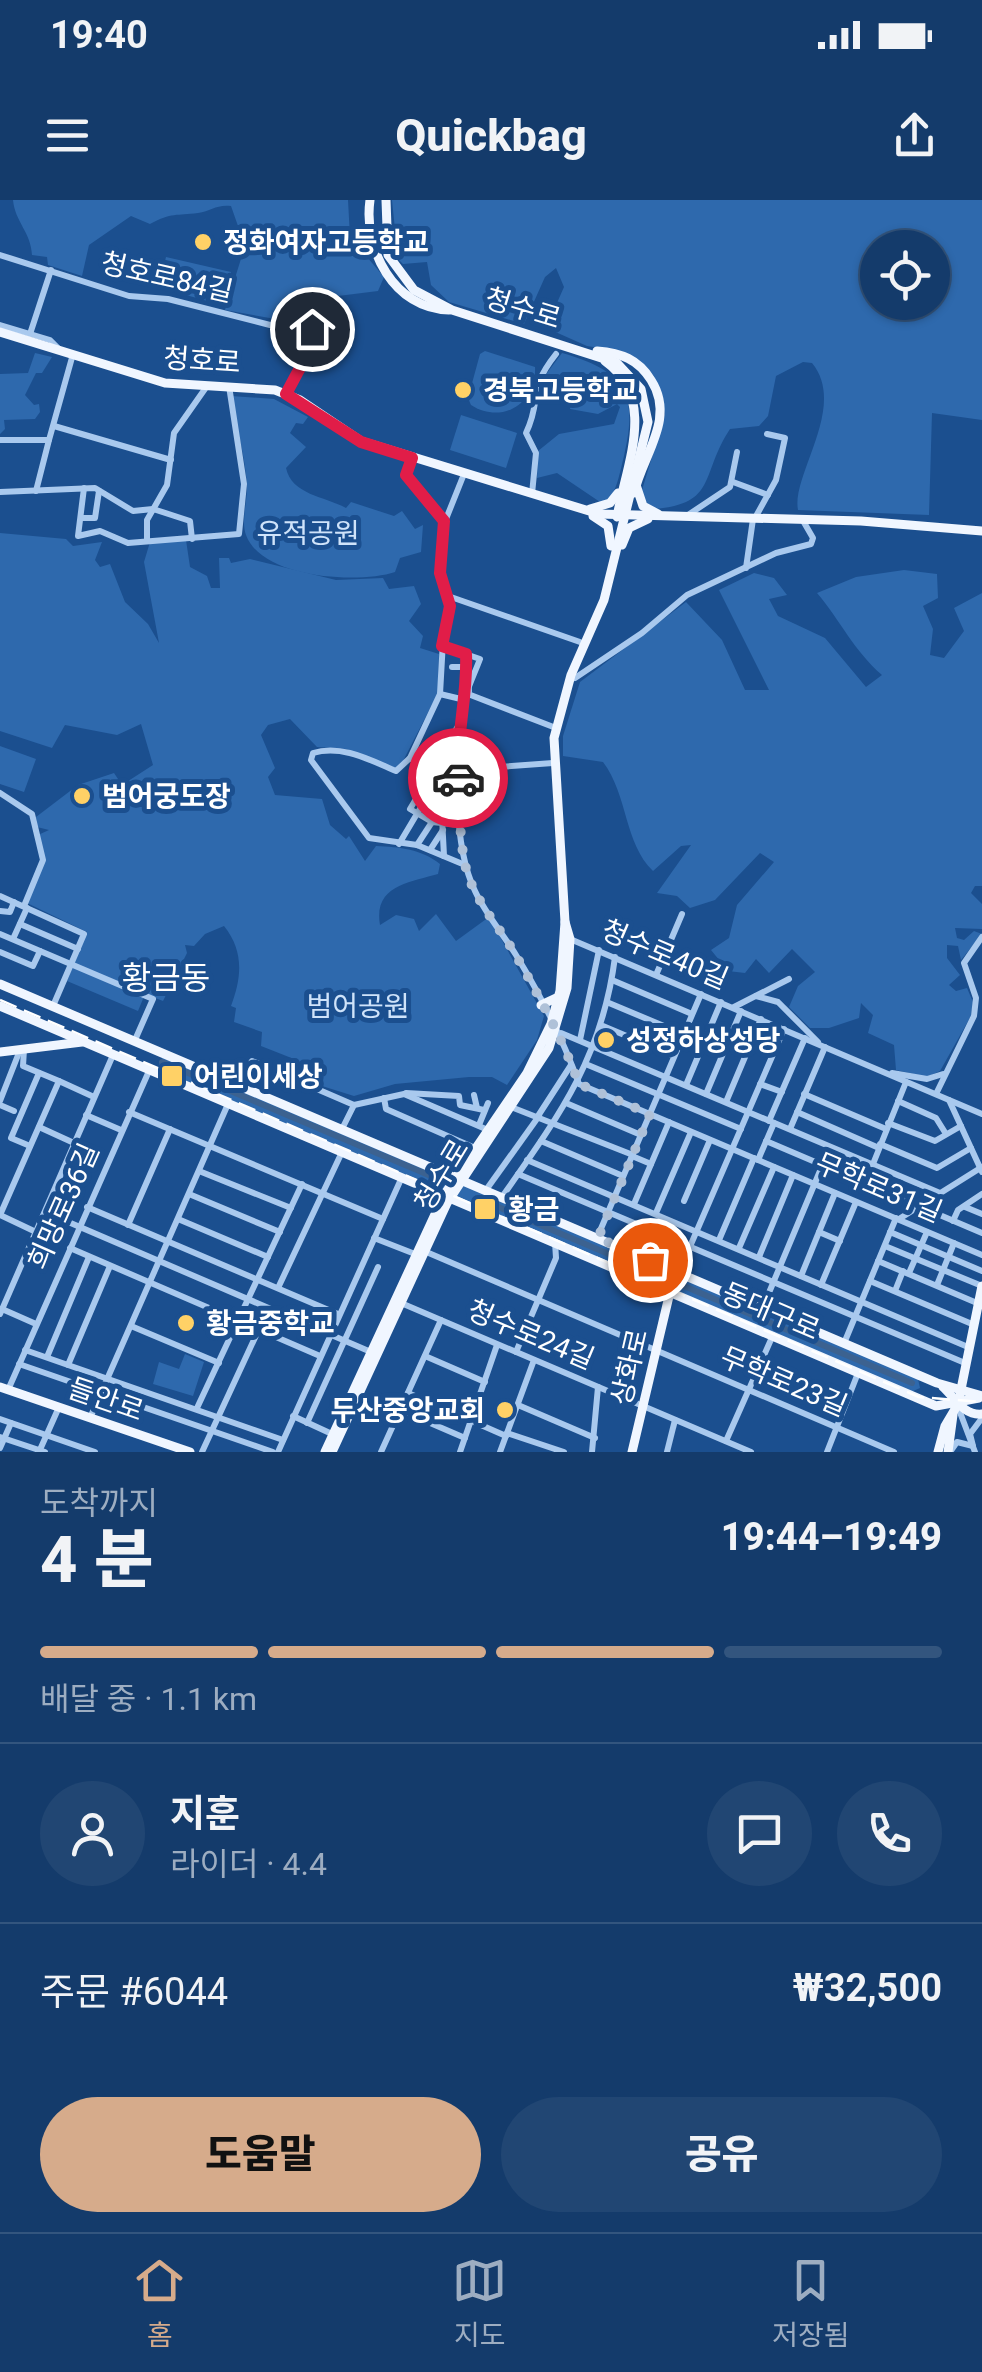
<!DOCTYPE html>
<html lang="ko">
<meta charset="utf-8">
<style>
:root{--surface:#143b6b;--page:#214673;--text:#f1f3f6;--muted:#9dadc1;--line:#33557e;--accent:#d6ab8b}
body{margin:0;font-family:Roboto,"Noto Sans KR",sans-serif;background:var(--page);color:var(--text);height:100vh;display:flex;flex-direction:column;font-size:38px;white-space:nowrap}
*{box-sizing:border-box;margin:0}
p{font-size:32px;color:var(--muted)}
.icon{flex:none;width:55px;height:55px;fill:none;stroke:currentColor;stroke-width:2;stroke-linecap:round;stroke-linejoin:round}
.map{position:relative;height:1252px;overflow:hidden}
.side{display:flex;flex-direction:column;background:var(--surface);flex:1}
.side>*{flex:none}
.fabs{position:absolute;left:860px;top:30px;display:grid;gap:20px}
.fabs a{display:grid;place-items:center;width:90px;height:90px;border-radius:50%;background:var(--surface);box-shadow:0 2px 8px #0004,0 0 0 2px var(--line);font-size:50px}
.pin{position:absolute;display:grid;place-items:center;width:85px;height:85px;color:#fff;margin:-42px;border:5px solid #fff;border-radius:50%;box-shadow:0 2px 10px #0007}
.courier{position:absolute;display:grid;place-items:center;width:100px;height:100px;margin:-50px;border:8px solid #e11d48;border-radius:50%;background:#fff;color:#222;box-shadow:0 2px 12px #0007}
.overview em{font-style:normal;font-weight:800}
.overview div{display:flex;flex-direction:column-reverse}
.overview{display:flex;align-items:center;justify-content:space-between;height:170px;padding:0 40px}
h1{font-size:65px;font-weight:800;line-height:75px}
.bar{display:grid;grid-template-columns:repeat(4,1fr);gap:15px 10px;align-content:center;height:120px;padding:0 40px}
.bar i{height:12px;border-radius:8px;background:var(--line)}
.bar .active{background:var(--accent)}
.bar p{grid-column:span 4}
.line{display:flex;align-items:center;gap:25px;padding:0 40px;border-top:2px solid var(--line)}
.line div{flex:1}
.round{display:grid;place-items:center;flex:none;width:105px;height:105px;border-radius:52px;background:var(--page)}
.button{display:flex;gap:20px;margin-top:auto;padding:20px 40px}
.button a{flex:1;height:115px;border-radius:60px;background:var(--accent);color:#111;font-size:40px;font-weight:800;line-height:115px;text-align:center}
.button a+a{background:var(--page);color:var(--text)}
.status{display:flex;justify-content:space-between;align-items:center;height:70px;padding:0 50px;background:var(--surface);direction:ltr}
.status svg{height:28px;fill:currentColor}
header{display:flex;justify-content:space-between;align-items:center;height:130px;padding:0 40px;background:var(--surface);font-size:45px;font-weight:800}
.dock{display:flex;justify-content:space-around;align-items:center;height:140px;border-top:2px solid var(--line);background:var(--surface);font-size:28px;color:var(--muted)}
.dock a{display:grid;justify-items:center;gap:5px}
.dock .active{color:var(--accent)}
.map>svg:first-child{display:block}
</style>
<div class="status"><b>19:40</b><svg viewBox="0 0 49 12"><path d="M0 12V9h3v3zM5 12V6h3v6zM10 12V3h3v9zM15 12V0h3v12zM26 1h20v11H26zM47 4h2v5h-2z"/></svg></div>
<header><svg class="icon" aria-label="menu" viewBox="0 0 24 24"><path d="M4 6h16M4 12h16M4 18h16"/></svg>Quickbag<svg class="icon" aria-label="share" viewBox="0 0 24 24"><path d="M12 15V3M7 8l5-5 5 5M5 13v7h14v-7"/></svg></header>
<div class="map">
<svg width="982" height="1252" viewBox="0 0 982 1252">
<rect width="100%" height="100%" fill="#1b4f8f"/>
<g fill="#2e69ad" fill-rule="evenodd">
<path d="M 13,0 L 348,0 L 350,37 L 384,77 L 378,91 L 338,96 L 319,135 L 315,126 L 225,110 L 245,46 L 231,6 C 217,4 211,11 198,13 C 176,16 172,12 150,24 L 131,16 L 89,45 L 82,76 L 48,65 L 47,57 L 32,55 C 31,32 15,22 13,0 Z"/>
<path d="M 392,0 L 982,0 L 982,220 L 932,213 L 929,315 L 798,310 C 791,275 848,207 812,163 L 803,162 L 776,176 L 768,216 L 759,226 L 730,229 C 700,274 718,304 654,309 L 643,300 L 642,290 L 665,214 L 654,176 L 625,152 L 587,146 L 551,130 L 549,121 L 564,87 L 556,68 L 545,77 L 524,124 L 449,102 L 431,85 L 427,62 L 403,64 L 398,59 ZM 878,48 L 932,48 L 932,102 L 878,102 Z"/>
<polygon points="166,57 231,72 221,101 215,103 164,89 161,78"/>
<path d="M 485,151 L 535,167 C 537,203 502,225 471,205 L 468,198 L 480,154 Z"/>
<polygon points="35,153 52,157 42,173 36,173 25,195 34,205 39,204 40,212 35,219 4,220 5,229 0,234 0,174 28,173"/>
<path d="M 562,153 C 622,170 640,192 624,256 C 620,271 618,287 609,300 L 600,302 L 557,273 L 537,278 L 538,251 L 559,234 L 614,224 L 620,207 L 617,204 L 598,214 L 570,209 L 572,200 L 559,201 L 540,193 L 537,208 L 538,185 Z"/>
<path d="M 231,196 L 274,199 L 308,217 L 303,224 L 296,223 L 290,233 L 306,247 L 286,268 C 292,295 324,296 346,308 L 351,302 L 394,316 L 402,311 L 415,329 L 423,325 L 421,352 L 400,358 L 395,372 C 359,384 262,379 246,335 C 241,322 247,302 247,288 C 246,258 236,226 231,196 Z"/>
<polygon points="461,215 517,233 506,268 450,250"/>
<path d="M 0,333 L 66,339 L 73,346 L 102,342 L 95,360 L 100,367 L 110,364 L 125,402 L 148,424 L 159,443 L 144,362 L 150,342 L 186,340 L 190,367 L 207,376 L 211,388 L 220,388 L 219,358 L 229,358 L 231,363 L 250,359 L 336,380 L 383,378 L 389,389 L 414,386 L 421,404 L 409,421 L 423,436 L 420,448 L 439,454 L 438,493 L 403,561 L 395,568 L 346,549 L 317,547 L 290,519 L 268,525 L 261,535 L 275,568 L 268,577 L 275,595 L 322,599 L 330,625 L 346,639 L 349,636 L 365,661 L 376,646 C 400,647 421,649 440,664 L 438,674 C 411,682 373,685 380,725 L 396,715 L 414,719 L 419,731 L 436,714 L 456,741 L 489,717 L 544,816 L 537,840 L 507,885 L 492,877 L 469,877 L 395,884 L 354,896 L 322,886 L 304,873 L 294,859 L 261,846 L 262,832 L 234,822 L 236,808 L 231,806 C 242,777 244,751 224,726 L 205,734 L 194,746 L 185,745 L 187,753 L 163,801 L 145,794 L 138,811 L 67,781 L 87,732 L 27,703 L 45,661 L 38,635 L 49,630 L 37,627 L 36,617 L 78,585 L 114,573 L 122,585 L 153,565 L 141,524 L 117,535 L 65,525 L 52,548 L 0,531 Z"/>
<path d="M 904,370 L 937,374 L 938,398 L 923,406 L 933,429 L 930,455 L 944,458 L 964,431 L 954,408 L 982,393 L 982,686 L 975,686 L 971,693 L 982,704 L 982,729 L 955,728 L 957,738 L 964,740 L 974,731 L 982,734 L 961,760 L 958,746 L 947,745 L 947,758 L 960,775 L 949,785 L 956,791 L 967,788 L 973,802 L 971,816 L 940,871 L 927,877 L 896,870 L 894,845 L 868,833 L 873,815 L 861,803 L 859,818 L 829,828 L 810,828 L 789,807 L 798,786 L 815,772 L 792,749 L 769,773 L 756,759 L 745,773 L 728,771 L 711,750 L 729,738 L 737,705 L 774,662 L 760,653 L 715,700 L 690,708 L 677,696 L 657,693 L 691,645 L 681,646 L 653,671 C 624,643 628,595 603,562 L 563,556 L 563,536 L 580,482 L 686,402 L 722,440 L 745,490 L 769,490 L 719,390 L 754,373 L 774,378 L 787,395 L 769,399 L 778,416 L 825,438 L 866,487 L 882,475 C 854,451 840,420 817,393 L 856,377 Z"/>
<polygon points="0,546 36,559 24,592 0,584"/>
<polygon points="163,856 918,1179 920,1188 911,1192 157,870"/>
<polygon points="185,1154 204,1162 193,1196 153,1184 159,1162 179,1169"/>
</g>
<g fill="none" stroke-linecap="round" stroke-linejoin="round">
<g stroke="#3c6290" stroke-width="6">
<polyline points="162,862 431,976"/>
<polyline points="477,998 912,1183"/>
</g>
<g stroke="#a9c9ee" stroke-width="6">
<polyline points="0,55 129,96 168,99 270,125 312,129 316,138 286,194"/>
<polyline points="0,125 50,140 59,149"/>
<polyline points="30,134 51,70"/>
<polyline points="54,226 171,260"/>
<polyline points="0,240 49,240 73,154"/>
<polyline points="411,259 406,275 443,321"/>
<path d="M 464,274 L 442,329 L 440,373 L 450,406 L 444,423 L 440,494 L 410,558 L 396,571 C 370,560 341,544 313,553 L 311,560 L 369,638 L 417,645 L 465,665"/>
<polyline points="733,282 768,295"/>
<polyline points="84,288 78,336 100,331 128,343 239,334 244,284 229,186"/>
<polyline points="36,291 49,240"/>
<polyline points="0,292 95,288 133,311 153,309 190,321 192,339"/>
<path d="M 532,294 L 536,253 L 526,233 C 543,197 526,192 556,154"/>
<polyline points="688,315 730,287 737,252"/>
<polyline points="81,318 95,318 99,291"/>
<polyline points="755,318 776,280 785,238 767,234"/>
<polyline points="147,341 147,320 167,285 174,233 207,186"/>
<polyline points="746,368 753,319"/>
<polyline points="448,396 580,442"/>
<path d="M 442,446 L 480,459 C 474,475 465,493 462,509 C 454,558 453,646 475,691 C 485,713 503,734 516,755 C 541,796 563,839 579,884 L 982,1055"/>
<polyline points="466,455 469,491"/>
<polyline points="452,467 467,467"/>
<polyline points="575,478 642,433 687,395 776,353 811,344 813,338 802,319"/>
<polyline points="440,494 465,500"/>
<polyline points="468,494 556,528"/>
<polyline points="410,558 432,572 553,563"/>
<polyline points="424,566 437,550 444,550 461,521"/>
<polyline points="432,572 410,609 432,622 461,625"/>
<polyline points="423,588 441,599 444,656"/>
<polyline points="0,593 32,614 43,660 24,706"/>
<polyline points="399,644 430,592"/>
<polyline points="417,645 432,622"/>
<polyline points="430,650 443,630"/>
<polyline points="0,696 84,734 53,806"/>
<polyline points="0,711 10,712 14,702"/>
<polyline points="20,724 78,749"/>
<polyline points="0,734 153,799 135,840"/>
<polyline points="13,739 27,708"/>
<polyline points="570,739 982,914"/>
<polyline points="0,752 33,766 40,751"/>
<polyline points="656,775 682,714"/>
<polyline points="612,780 692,814"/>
<polyline points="756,796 778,802 818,842"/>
<polyline points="609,803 683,834"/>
<polyline points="734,807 789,779"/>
<polyline points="603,826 674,856"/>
<polyline points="561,833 940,993"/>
<polyline points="580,840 599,750"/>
<polyline points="729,842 748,850"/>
<polyline points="588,865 741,929"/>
<polyline points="892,873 927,879 943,874"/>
<polyline points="59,881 94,897"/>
<polyline points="760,884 782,892"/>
<polyline points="239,885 252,861 354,905"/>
<polyline points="686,885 721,802"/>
<polyline points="406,893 459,896 460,905 484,910"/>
<polyline points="706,894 741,811"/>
<polyline points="804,894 886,929"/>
<polyline points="936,894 974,816 976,798 964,763 982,737"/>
<polyline points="474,895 477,908"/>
<polyline points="384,898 386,909 475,948"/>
<polyline points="949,900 982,972"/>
<polyline points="0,901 20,850"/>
<polyline points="898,901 936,918 946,934"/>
<polyline points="726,902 761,819"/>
<polyline points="566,903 641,935"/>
<polyline points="0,905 14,911"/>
<polyline points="511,907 633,955"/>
<polyline points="129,912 383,1019"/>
<polyline points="797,912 879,948"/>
<polyline points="86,915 121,930"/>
<polyline points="538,916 571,865"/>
<polyline points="769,921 805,838"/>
<polyline points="888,923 935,941 961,926"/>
<polyline points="479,925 488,903"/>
<polyline points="39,927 74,943"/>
<polyline points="342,929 354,905 404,894 488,930"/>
<polyline points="790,929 825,847"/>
<polyline points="541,941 623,976"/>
<polyline points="766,941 982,1033"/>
<polyline points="880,944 937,968 971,948"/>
<polyline points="30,946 11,938 39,873"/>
<polyline points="632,956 651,964"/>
<polyline points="527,960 968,1147"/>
<polyline points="758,960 774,923"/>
<polyline points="873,964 906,882"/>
<polyline points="199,971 291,1008"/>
<polyline points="518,974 965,1163"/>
<polyline points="486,990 539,916"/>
<polyline points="189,994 280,1032"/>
<path d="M 502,997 C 559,916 602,858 615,757"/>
<polyline points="684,1001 710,940"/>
<polyline points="634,1004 669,922"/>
<polyline points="87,1007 338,1114"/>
<polyline points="965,1007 982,1014"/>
<polyline points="45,1012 371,1152"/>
<polyline points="656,1013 691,932"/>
<polyline points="0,1015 59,881 23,866 24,849"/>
<polyline points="0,1015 36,1032"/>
<polyline points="178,1019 268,1057"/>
<polyline points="899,1019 982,967"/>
<polyline points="953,1021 958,1010 982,994"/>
<polyline points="128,1025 170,929"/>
<polyline points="819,1032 840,1041"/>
<polyline points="890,1032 982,1071"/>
<polyline points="374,1038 415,1054"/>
<polyline points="597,1038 701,794"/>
<polyline points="719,1040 754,958"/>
<polyline points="885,1046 982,1086"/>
<polyline points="70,1048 320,1156"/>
<polyline points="739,1048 774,967"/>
<polyline points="424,1051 894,1252"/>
<polyline points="759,1057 793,975"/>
<polyline points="878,1061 977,1103"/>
<polyline points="679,1072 784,829"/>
<polyline points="909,1073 927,1032"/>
<polyline points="801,1076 835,993"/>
<polyline points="870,1081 972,1124"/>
<polyline points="821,1085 856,1002"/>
<polyline points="937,1085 954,1043"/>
<polyline points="278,1088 342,952"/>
<polyline points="895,1091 903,1071"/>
<polyline points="401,1103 751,1252"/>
<polyline points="763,1107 830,947"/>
<polyline points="2,1109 36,1124"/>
<polyline points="0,1114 113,855"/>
<polyline points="131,1126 219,1163"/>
<polyline points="845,1141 896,1018"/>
<polyline points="25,1150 283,1240"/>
<polyline points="516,1152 556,1058 555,1042"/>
<polyline points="425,1156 485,1182"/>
<polyline points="47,1157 89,1057"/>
<polyline points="19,1164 273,1252"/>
<polyline points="68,1165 110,1066"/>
<polyline points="8,1190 149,871"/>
<polyline points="408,1193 506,1236"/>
<polyline points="358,1196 398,1215"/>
<polyline points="518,1205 595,1238"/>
<polyline points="958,1207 975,1252"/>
<polyline points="197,1208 302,984"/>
<polyline points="400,1210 465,1238"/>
<polyline points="293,1216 332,1234"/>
<polyline points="90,1218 228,904"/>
<polyline points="0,1219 95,1252"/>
<polyline points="307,1223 378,1067"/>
<polyline points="507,1233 564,1252"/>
<polyline points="0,1237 45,1252"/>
<polyline points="726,1241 773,1135"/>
<polyline points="0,1248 11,1223"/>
<polyline points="39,1252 59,1207"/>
<polyline points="202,1252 259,1129"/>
<polyline points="278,1252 402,977"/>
<polyline points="381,1252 441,1120"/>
<polyline points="460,1252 497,1145"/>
<polyline points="500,1252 534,1160"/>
<polyline points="592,1252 598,1187"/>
<polyline points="667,1252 675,1220"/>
<polyline points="827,1252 858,1173"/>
<polyline points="950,1252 957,1242 973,1246 970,1234 982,1218"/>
</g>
<g stroke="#f0f6ff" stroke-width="9">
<path d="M 370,0 C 363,49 394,109 449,110"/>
<polyline points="0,132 165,183 275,190 300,200 361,241 599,314 861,321 982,331"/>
<path d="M 597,151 C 621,153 638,159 651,180 C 676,219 643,254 634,293"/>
<path d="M 605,161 C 658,199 626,265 617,317"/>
<polyline points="636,285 643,306 658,314"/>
<polyline points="590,309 610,303 618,293"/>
<polyline points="593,316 608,326 611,346"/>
<polyline points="622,345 629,328 648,319"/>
<polyline points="0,784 937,1183 982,1196"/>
<polyline points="541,805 556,798"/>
<polyline points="0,806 936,1206 979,1198"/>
<polyline points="0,852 82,842"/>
<polyline points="0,1187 190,1252"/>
<path d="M 943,1187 C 955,1198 964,1216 982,1214"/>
<polyline points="325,1252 444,995 527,873 551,824 560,791 565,722 554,538 571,475 604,400 648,222 641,189 617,163 452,110 414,90 388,55 386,0"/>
<polyline points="332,1252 447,1003 549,848 567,788 570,739 565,722"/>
<polyline points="632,1252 670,1092"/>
<polyline points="938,1252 945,1226 958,1204 982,1086"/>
<polyline points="948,1252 953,1215"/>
</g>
<polyline stroke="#fff" stroke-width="2.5" stroke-dasharray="18 8" stroke-linecap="butt" points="0,800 919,1197 982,1202"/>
</g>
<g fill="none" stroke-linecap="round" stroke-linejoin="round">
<path stroke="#afc1d8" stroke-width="10" stroke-dasharray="0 18" d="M 458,578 C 460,606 459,636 465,664 C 472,699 501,728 518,759 C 541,800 563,840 579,884 L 650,914 L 598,1038 L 650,1060"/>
<path stroke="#e11d48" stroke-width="12" d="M 312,129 L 316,138 L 286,194 L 361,242 L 412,258 L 406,275 L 444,321 L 440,373 L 450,406 L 442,446 L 466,454 C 468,496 456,534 458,578"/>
</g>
<g fill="#ffd166" stroke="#1b4f8f" stroke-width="4">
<circle cx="203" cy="42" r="10"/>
<circle cx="463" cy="190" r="10"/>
<circle cx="82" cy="596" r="10"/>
<circle cx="606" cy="840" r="10"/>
<rect x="160" y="864" width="24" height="24" rx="5"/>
<rect x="473" y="997" width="24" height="24" rx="5"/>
<circle cx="186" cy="1123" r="10"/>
<circle cx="505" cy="1210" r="10"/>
</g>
<g text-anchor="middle" stroke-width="10" stroke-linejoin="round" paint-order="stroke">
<g font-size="28" font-weight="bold" fill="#fff" stroke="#1b4f8f" text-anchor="start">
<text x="223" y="52">정화여자고등학교</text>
<text x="483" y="200">경북고등학교</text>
<text x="102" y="606">범어궁도장</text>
<text x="626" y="850">성정하상성당</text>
<text x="194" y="886">어린이세상</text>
<text x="508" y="1019">황금</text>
<text x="206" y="1133">황금중학교</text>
<text x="485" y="1220" text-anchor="end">두산중앙교회</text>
</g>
<g font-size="28" fill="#fff" stroke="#1b4f8f">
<text transform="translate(167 77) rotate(13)" y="10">청호로84길</text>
<text transform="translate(523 108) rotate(17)" y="10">청수로</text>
<text transform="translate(202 160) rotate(4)" y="10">청호로</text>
<text transform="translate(665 754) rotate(23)" y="10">청수로40길</text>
<text transform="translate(441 975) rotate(-59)" y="10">청수로</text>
<text transform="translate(879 987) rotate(23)" y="10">무학로31길</text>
<text transform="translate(63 1006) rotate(-66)" y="10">희망로36길</text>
<text transform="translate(771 1111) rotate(23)" y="10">동대구로</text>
<text transform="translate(531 1134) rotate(23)" y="10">청수로24길</text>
<text transform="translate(629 1167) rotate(-77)" y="10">상화로</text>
<text transform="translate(784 1181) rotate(23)" y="10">무학로23길</text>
<text transform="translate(106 1199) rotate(19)" y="10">들안로</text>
</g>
<g font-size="28" fill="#cfe3fa" stroke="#1b4f8f">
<text x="308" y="343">유적공원</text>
<text x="358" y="816">범어공원</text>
</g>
<g font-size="32" fill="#fff" stroke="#1b4f8f">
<text x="166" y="789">황금동</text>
</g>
</g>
</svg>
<div class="fabs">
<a><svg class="icon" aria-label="locate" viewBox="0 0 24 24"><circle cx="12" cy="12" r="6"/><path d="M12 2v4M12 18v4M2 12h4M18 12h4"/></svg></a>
</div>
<div class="pin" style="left:650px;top:1060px;background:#ea580c"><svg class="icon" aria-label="bag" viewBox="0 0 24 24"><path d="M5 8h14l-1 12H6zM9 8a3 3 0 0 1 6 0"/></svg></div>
<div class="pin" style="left:312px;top:129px;background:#1f2937"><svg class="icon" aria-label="home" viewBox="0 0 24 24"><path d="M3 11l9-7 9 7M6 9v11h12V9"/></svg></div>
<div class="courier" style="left:458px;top:578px"><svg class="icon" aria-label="car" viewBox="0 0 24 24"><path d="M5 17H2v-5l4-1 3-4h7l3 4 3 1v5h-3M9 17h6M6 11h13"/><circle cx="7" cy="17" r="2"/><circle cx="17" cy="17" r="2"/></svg></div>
</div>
<section class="side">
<div class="overview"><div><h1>4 분</h1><p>도착까지</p></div><em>19:44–19:49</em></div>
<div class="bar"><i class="active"></i><i class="active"></i><i class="active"></i><i></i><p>배달 중 · 1.1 km</p></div>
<div class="line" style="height:180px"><a class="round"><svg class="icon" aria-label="person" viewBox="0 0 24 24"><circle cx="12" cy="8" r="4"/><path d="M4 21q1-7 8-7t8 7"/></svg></a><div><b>지훈</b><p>라이더 · 4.4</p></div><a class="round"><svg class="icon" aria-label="chat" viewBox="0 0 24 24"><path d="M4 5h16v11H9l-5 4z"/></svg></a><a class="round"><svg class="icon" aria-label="phone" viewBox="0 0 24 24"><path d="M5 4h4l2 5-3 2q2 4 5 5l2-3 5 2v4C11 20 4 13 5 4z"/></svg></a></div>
<div class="line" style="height:130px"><div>주문 #6044</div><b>₩32,500</b></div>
<div class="button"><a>도움말</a><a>공유</a></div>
</section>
<nav class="dock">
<a class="active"><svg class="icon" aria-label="home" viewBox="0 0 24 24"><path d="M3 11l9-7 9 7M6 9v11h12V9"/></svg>홈</a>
<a><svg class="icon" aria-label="map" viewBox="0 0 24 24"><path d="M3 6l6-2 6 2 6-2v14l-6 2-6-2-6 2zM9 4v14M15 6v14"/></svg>지도</a>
<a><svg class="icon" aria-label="saved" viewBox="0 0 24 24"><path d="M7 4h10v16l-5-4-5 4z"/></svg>저장됨</a>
</nav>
